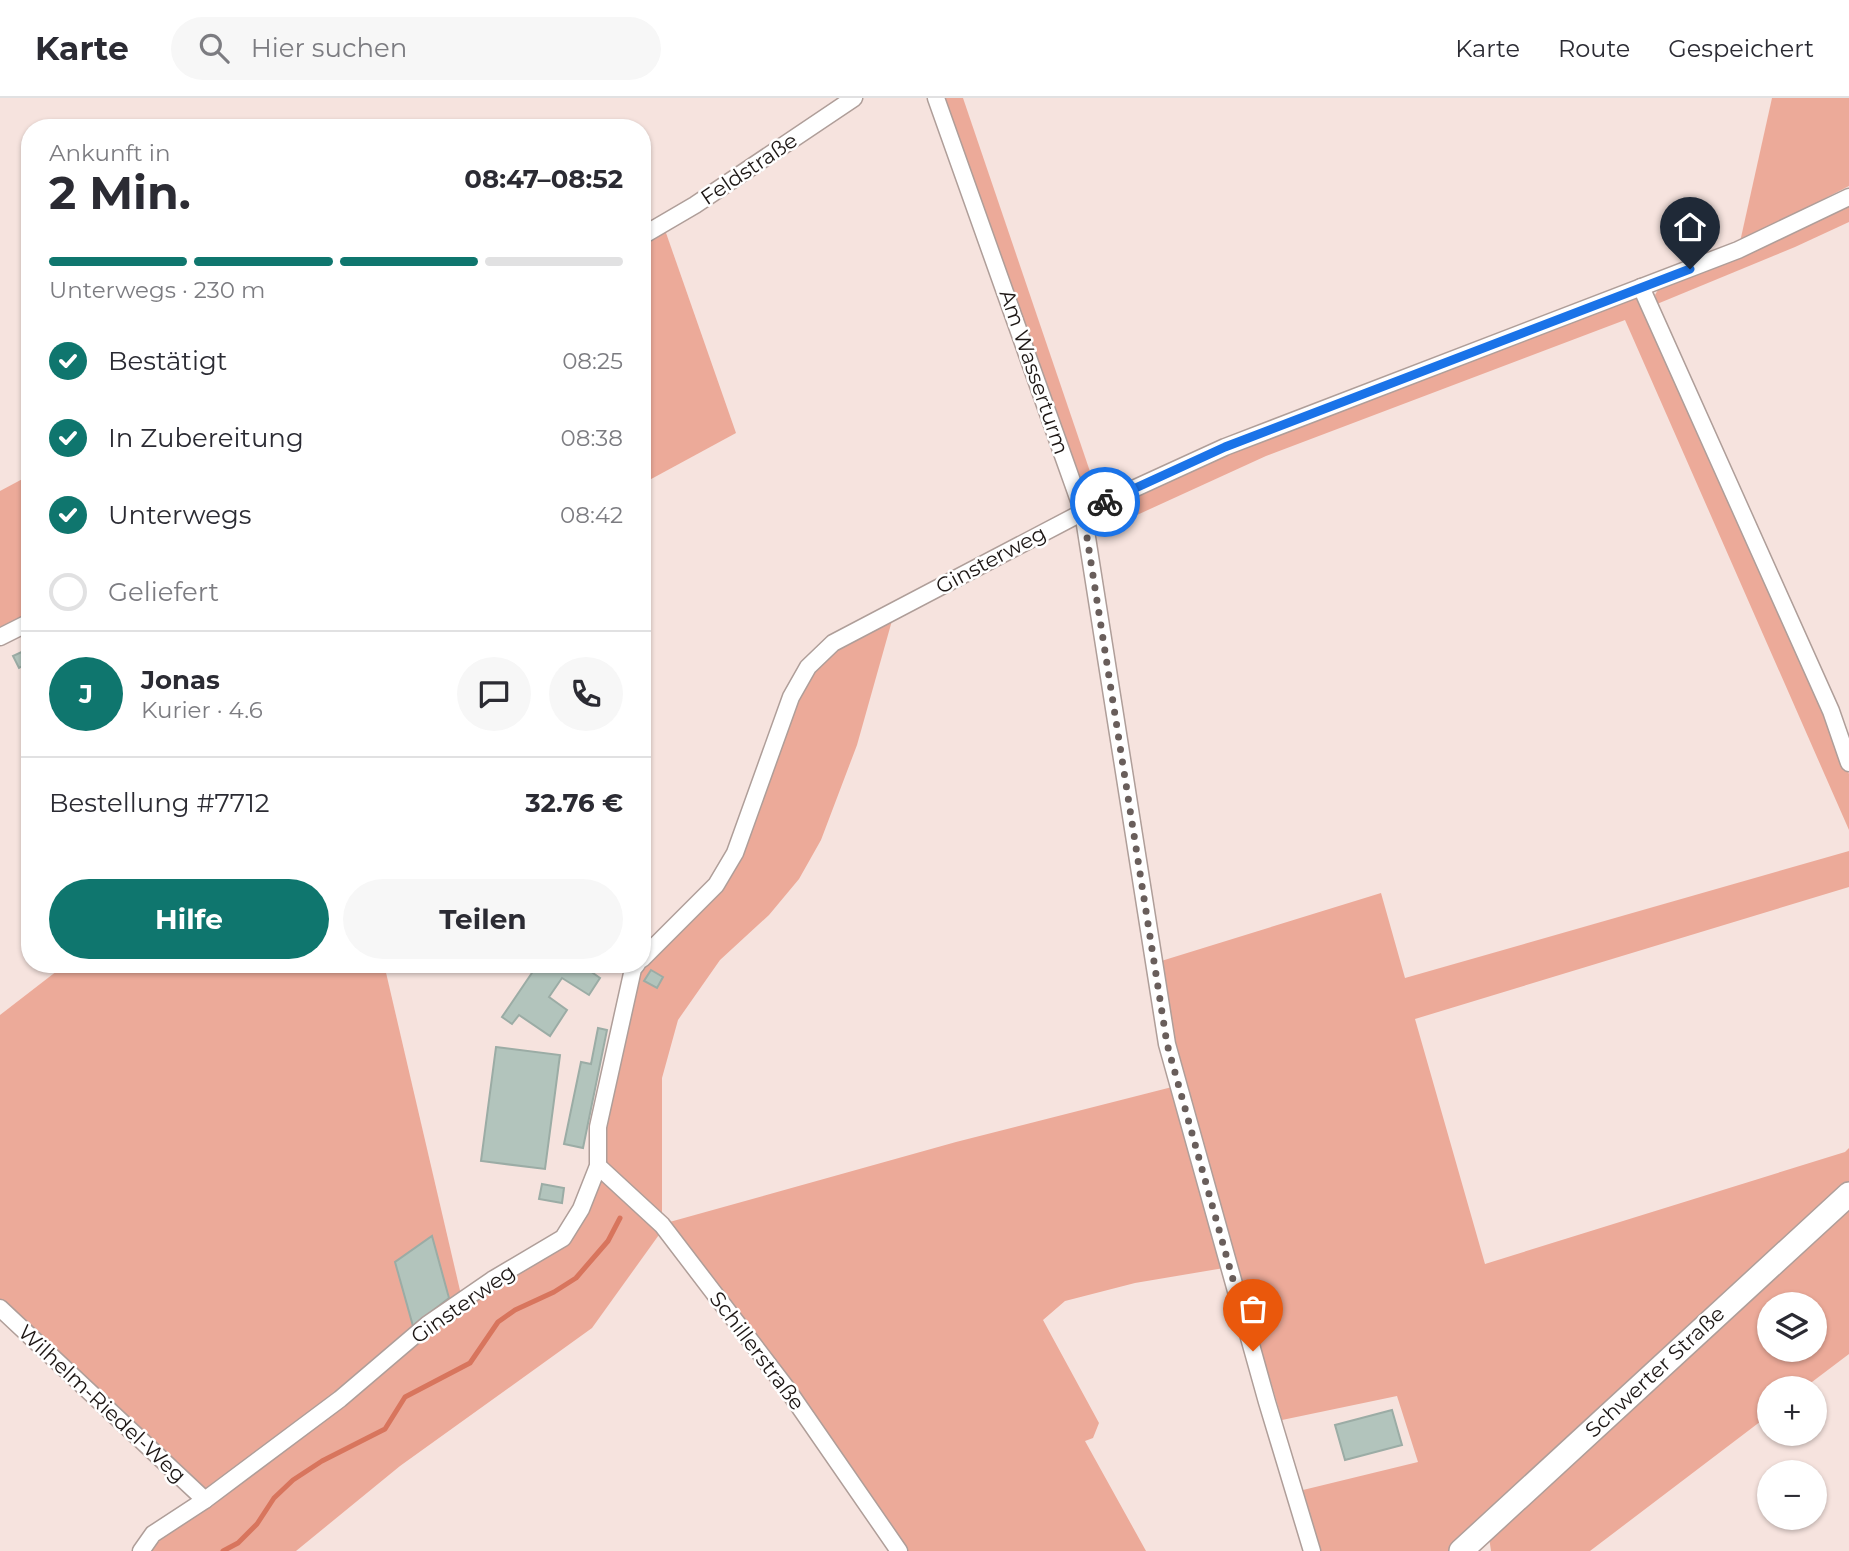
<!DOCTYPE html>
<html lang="de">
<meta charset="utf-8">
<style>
:root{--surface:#fff;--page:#f7f7f7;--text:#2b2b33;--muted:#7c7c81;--line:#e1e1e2;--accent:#0f766e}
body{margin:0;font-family:Montserrat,sans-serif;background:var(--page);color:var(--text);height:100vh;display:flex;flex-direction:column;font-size:26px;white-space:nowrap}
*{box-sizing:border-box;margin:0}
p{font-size:23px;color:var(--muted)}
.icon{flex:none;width:38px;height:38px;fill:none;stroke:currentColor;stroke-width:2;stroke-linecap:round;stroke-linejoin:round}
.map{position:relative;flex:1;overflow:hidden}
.drawer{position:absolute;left:21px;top:21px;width:630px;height:854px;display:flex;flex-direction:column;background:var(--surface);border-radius:28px;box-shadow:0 2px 5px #0004}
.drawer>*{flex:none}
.tools{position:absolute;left:1757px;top:1194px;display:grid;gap:14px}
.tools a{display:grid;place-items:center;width:70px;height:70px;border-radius:50%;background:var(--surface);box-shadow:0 2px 5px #0004;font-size:35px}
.pin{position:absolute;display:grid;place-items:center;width:60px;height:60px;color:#fff;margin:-72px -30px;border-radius:50% 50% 50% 0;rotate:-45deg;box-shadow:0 0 7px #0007}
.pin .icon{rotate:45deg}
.courier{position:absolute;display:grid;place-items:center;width:70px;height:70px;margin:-35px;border:5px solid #1a73e8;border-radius:50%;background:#fff;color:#222;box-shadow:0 2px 9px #0007}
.summary em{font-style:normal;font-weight:700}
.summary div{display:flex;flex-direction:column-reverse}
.summary{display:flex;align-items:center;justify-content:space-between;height:119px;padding:0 28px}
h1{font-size:46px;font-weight:700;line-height:52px}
.bar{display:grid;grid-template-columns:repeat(4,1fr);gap:10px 7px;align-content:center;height:84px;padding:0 28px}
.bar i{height:9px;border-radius:5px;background:var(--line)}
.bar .active{background:var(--accent)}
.bar p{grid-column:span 4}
.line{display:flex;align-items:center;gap:18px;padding:0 28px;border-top:2px solid var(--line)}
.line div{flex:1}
.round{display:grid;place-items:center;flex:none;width:74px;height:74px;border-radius:37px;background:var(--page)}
ol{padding:0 28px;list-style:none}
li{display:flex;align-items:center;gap:21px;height:77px}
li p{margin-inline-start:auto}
li .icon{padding:7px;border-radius:50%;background:var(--accent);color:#fff;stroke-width:4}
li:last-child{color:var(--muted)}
li i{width:38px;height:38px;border:4px solid var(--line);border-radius:50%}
.button{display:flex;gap:14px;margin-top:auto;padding:14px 28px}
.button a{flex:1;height:80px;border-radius:42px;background:var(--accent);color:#fff;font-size:28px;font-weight:700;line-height:80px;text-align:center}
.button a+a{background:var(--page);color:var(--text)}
header{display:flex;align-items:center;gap:42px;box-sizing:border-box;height:98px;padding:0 35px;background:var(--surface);border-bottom:2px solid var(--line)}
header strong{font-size:33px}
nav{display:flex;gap:38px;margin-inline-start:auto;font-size:24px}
.search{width:490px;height:63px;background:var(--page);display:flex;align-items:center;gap:18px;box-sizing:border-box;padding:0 24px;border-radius:38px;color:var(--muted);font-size:26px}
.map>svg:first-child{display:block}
</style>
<header>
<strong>Karte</strong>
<div class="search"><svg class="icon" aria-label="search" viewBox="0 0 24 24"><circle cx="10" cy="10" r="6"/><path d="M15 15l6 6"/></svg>Hier suchen</div>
<nav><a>Karte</a><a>Route</a><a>Gespeichert</a></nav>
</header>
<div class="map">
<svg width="1849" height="1453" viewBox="0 0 1849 1453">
<rect width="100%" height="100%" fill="#f6e3de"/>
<g fill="#ecaa99" fill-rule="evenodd">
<polygon points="944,0 963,0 1099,400 1091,400 1084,392 1076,373"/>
<polygon points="1772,0 1849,0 1849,88 1740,144"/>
<polygon points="1849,105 1849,124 1795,149 1657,206 1655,197 1660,188"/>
<polygon points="665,132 736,335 642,386 642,145"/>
<polygon points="1623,200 1636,201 1645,211 1827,616 1849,676 1849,732 1625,222 1266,358 1091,438 1093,418 1224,354"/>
<polygon points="30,377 30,514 0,529 0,393"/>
<polygon points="893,519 857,647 821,742 799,781 769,817 720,862 678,922 662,980 662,1121 600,1064 601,1028 638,872 719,788 805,582 838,548"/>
<polygon points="1849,753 1849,789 1415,921 1485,1166 1845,1054 1849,1050 1849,1089 1451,1453 1321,1453 1303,1392 1418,1364 1397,1298 1282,1322 1171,944 1158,864 1381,795 1405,880"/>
<polygon points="66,866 384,866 462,1201 205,1398 0,1206 0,917"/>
<polygon points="1176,988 1224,1170 1135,1185 1065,1203 1043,1222 1099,1325 1093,1340 1085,1343 1146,1453 902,1453 666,1125 956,1044"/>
<polygon points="599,1076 661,1134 592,1230 400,1368 296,1453 148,1453 157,1440 430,1229 565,1143"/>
<path d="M 1849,1104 L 1849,1256 L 1804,1290 L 1769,1290 L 1769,1317 L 1590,1453 L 1491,1453 L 1489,1439 ZM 1769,1206 L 1815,1206 L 1815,1251 L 1769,1251 Z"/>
</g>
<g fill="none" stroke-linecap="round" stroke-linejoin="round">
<polyline stroke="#d8755d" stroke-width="5" points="223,1453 238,1445 257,1426 274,1400 293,1382 322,1363 385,1331 405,1299 470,1265 498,1224 515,1212 554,1194 576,1180 608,1143 620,1120"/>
</g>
<g fill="#b2c4bc" stroke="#9baca5" stroke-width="2">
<polygon points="30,550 30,564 19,570 13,558"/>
<polygon points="538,866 580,866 600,880 589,897 562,880 549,899 567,912 550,938 519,917 512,926 502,919"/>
<polygon points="651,872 663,879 657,890 644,883"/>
<polygon points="598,930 607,932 583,1050 564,1046 581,964 591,966"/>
<polygon points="496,949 560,957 545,1071 481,1063"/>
<polygon points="542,1086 564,1090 562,1105 539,1101"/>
<polygon points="432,1138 449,1200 413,1228 395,1164"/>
<polygon points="1392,1312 1402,1347 1345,1362 1335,1327"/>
</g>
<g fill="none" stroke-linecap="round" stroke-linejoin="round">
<g stroke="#af9e99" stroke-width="19">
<g id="minor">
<polyline points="936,0 1083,414 1167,946 1267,1304 1312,1453"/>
<polyline points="642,138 695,107 854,0"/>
<polyline points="1641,189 1831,613 1849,665"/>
<polyline points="0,539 30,524"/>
<polyline points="642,861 716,787 735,755 791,599 808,569 833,545 1083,414 1225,349 1738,152 1849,99"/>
<polyline points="598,1068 662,1127 785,1288 899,1453"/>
<polyline points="0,1210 205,1402"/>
<polyline points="141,1453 153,1436 205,1402 340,1301 428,1226 492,1182 563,1140 581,1111 598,1068 598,1029 633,871 637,866"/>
</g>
</g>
<g stroke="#af9e99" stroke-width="26">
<polyline id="secondary" points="1461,1453 1849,1096"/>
</g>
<use href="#minor" stroke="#fff" stroke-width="16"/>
<use href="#secondary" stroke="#fff" stroke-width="23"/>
</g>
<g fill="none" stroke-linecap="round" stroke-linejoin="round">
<polyline stroke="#695e5b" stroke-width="7" stroke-dasharray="0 12.6" points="1105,404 1083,414 1167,946 1253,1253"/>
<polyline stroke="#1a73e8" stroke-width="9" points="1105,404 1225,349 1690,171"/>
</g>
<g text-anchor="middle" stroke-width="5" stroke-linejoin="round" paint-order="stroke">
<g font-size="21" fill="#1d1715" stroke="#fff">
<text transform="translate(749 71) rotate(-34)" y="7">Feldstraße</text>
<text transform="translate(1034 274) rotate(71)" y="7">Am Wasserturm</text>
<text transform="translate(991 462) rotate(-28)" y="7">Ginsterweg</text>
<text transform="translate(463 1206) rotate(-35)" y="7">Ginsterweg</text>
<text transform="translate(757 1253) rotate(53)" y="7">Schillerstraße</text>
<text transform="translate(1655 1274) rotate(-43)" y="7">Schwerter Straße</text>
<text transform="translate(102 1306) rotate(43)" y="7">Wilhelm-Riedel-Weg</text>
</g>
</g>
</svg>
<div class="tools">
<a><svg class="icon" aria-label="layers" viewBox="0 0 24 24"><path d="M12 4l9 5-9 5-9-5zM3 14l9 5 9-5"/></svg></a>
<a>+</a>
<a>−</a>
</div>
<div class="pin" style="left:1253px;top:1253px;background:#ea580c"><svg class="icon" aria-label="bag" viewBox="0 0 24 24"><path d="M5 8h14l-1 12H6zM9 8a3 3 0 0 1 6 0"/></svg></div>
<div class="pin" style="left:1690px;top:171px;background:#1f2937"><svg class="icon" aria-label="home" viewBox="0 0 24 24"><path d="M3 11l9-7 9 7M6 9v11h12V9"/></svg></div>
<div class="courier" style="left:1105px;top:404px"><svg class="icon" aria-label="bike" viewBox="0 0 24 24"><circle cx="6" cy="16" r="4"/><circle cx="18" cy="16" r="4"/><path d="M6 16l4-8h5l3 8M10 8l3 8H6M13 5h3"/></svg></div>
<section class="drawer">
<div class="summary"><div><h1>2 Min.</h1><p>Ankunft in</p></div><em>08:47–08:52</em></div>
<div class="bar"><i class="active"></i><i class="active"></i><i class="active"></i><i></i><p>Unterwegs · 230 m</p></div>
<ol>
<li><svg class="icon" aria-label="check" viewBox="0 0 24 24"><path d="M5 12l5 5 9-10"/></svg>Bestätigt<p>08:25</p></li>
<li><svg class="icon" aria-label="check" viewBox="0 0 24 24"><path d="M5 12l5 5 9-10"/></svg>In Zubereitung<p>08:38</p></li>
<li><svg class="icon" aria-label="check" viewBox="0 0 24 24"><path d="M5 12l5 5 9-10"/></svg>Unterwegs<p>08:42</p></li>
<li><i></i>Geliefert</li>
</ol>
<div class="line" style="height:126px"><b class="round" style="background:var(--accent);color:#fff">J</b><div><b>Jonas</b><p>Kurier · 4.6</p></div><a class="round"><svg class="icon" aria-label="chat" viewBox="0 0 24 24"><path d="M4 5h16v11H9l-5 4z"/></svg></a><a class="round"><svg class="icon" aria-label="phone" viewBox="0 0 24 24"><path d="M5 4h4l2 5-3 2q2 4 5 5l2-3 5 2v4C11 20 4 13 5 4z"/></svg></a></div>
<div class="line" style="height:91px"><div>Bestellung #7712</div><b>32.76 €</b></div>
<div class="button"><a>Hilfe</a><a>Teilen</a></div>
</section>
</div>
